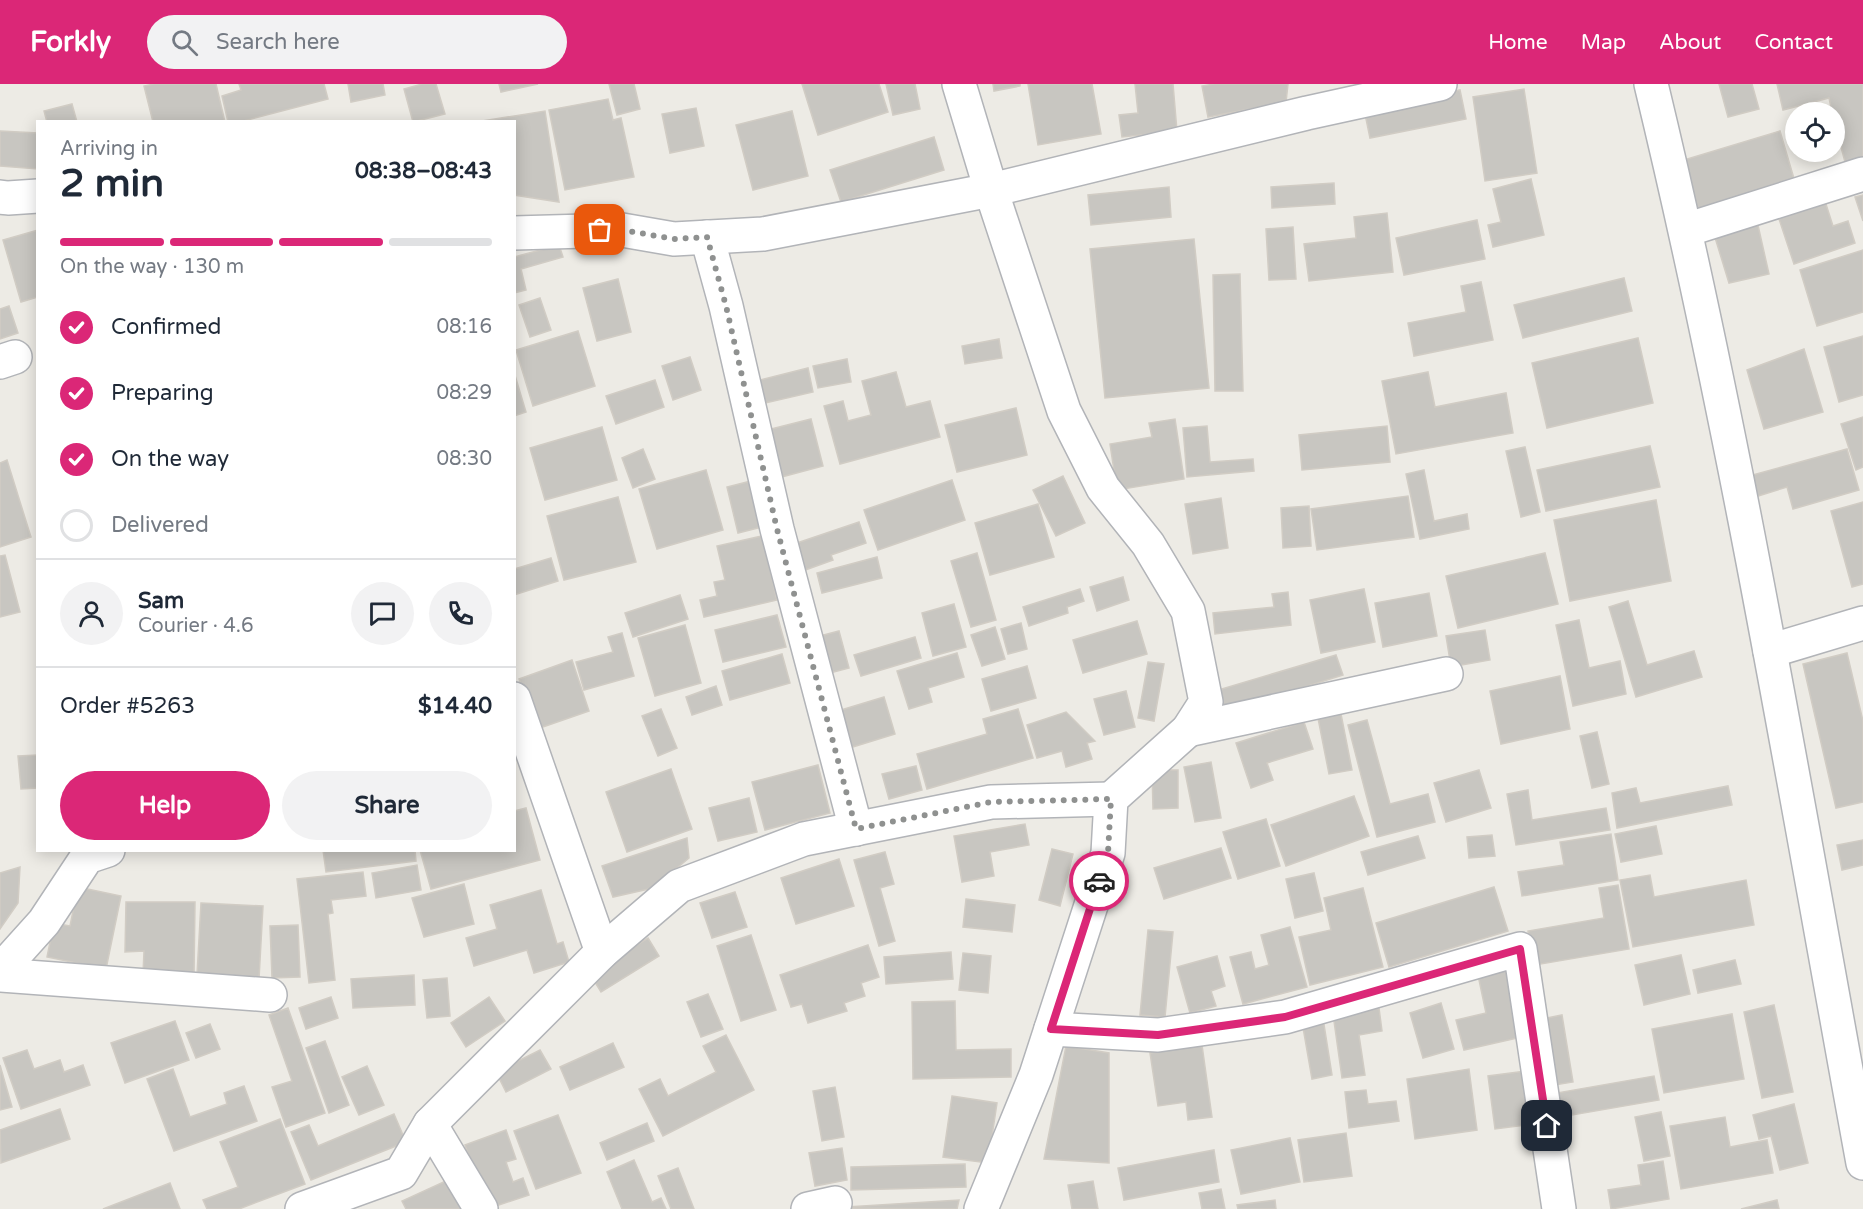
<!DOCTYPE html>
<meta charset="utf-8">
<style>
:root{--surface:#fff;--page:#f2f2f3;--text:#1f2937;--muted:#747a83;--line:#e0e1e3;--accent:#db2777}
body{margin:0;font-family:"Varela Round",sans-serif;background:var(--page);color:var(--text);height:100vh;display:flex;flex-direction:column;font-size:22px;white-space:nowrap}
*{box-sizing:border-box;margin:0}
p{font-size:20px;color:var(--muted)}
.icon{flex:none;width:33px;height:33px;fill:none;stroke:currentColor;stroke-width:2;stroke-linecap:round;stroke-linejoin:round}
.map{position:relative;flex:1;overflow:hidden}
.details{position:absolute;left:36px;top:36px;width:480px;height:732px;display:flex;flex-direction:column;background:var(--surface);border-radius:0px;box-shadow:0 3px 15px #0003}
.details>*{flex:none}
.buttons{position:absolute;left:1785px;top:18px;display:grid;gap:12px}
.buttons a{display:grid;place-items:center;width:60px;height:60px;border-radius:50%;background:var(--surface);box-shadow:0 3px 15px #0003;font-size:30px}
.pin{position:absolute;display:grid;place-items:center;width:51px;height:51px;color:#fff;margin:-26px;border-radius:12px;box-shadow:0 3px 9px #0006}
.courier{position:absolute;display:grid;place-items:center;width:60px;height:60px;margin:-30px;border:4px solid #db2777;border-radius:50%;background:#fff;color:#222;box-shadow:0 2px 8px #0007}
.head em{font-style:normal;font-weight:700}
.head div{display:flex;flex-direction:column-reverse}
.head{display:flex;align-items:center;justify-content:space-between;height:102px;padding:0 24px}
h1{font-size:39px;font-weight:700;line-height:45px}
.bar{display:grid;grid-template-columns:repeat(4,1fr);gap:9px 6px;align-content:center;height:72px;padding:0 24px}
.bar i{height:8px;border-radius:4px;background:var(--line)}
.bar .on{background:var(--accent)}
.bar p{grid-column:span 4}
.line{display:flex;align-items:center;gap:15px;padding:0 24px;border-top:2px solid var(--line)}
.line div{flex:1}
.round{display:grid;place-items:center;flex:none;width:63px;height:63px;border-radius:32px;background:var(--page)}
ol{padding:0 24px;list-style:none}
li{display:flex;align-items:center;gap:18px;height:66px}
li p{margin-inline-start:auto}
li .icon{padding:6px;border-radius:50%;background:var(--accent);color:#fff;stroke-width:4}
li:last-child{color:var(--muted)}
li i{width:33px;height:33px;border:3px solid var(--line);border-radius:50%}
.cta{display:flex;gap:12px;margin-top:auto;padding:12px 24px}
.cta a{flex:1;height:69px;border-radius:36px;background:var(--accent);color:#fff;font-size:24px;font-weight:700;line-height:69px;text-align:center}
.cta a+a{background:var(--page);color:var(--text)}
header{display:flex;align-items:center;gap:36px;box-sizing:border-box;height:84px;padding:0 30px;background:var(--accent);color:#fff}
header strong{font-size:28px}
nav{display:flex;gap:33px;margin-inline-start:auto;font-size:21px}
.search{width:420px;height:54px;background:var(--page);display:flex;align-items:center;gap:15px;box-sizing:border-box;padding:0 21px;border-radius:33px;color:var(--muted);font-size:22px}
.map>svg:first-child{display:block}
</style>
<header>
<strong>Forkly</strong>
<div class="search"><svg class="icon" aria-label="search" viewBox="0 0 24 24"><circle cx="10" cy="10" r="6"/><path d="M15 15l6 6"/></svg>Search here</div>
<nav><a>Home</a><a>Map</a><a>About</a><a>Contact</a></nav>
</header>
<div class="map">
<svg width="1863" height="1125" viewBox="0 0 1863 1125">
<rect width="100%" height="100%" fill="#edebe5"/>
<g fill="#c8c6c1" stroke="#d1ccc4" stroke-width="1.5">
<polygon points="154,0 216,0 225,38 153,38 144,2"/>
<polygon points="239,0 324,0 328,15 240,38 228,38 222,12 241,6"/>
<polygon points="348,0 383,0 385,11 351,18"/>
<polygon points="422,0 436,0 445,30 413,38 404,5"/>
<polygon points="499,0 538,0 501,8"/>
<polygon points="609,0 634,0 640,25 617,31"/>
<polygon points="802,0 879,0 888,28 818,51"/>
<polygon points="886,0 915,0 920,25 893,31"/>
<polygon points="993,0 1020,0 1020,2 994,7"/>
<polygon points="1028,0 1092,0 1101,50 1038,61"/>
<polygon points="1135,0 1173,0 1177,47 1122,53 1119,31 1138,29"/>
<polygon points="1214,0 1288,0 1286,18 1208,33 1202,2"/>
<polygon points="1719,0 1752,0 1759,25 1728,33"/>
<polygon points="1777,0 1863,0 1863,73 1845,78 1834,37 1834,28 1832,28 1829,14 1783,26"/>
<polygon points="1524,5 1537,89 1485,97 1473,13"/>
<polygon points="1460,6 1466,35 1370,54 1364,25"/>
<polygon points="608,15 613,36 621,34 634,93 565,106 549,26"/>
<polygon points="72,20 77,38 47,38 44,27"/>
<polygon points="696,24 704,62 670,69 662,30"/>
<polygon points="545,27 559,118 514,111 514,38 476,38"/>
<polygon points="792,27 808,92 753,106 736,41"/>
<polygon points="0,47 38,49 38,85 0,82"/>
<polygon points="1780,47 1795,98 1689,129 1674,79"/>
<polygon points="934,53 944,86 841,118 830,86"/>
<polygon points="1531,95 1544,151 1493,163 1488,141 1501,138 1493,105"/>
<polygon points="1334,99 1335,120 1272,124 1271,103"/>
<polygon points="1169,103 1171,133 1091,141 1088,111"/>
<polygon points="1863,111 1863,137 1855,113"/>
<polygon points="1824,114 1833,142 1848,137 1855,159 1794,180 1777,129"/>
<polygon points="1755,128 1769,190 1729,199 1713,147"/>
<polygon points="1387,129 1393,188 1309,197 1304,160 1356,154 1354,133"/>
<polygon points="1477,136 1485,175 1404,191 1396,154"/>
<polygon points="1293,143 1296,195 1269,196 1266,145"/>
<polygon points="38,146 38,213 21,218 3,156"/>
<polygon points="1194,155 1209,304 1105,314 1090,165"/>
<polygon points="559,161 563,173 521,185 526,206 514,209 514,173"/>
<polygon points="1863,166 1863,228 1817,242 1800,186"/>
<polygon points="1240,190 1243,307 1215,307 1213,191"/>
<polygon points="1624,194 1632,227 1523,254 1514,221"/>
<polygon points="618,195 631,248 597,257 583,204"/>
<polygon points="1481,198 1493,256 1414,272 1408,239 1466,228 1461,202"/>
<polygon points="540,214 551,246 530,253 519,221"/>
<polygon points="9,222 18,249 0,255 0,225"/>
<polygon points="578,247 595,302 533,322 516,266"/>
<polygon points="1863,252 1863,311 1839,318 1824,263"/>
<polygon points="1638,254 1653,319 1547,344 1532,279"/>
<polygon points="999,255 1002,274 965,280 962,262"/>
<polygon points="1804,265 1823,328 1764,345 1747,286"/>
<polygon points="690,273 701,306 673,316 662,282"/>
<polygon points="847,275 851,298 818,304 813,282"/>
<polygon points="808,284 813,308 757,321 752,298"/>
<polygon points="514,288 526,328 514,332"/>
<polygon points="896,288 906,323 930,317 940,353 840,380 824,322 843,317 848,337 871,331 862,297"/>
<polygon points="1428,288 1435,323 1506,309 1513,349 1396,370 1382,297"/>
<polygon points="655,296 664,323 616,340 606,312"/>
<polygon points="1016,324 1027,371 957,388 945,341"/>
<polygon points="1863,333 1863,383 1856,386 1841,340"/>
<polygon points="811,335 823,382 774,395 763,347"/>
<polygon points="1175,335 1184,395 1117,406 1110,360 1152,353 1149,339"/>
<polygon points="1207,342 1210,378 1253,375 1254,387 1187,393 1183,344"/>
<polygon points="1387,342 1390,378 1302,386 1299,351"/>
<polygon points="602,343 617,396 545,416 530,364"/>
<polygon points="1650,362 1660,403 1546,427 1537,386"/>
<polygon points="1525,363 1540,428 1521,433 1506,367"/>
<polygon points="643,365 655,395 633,404 622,374"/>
<polygon points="1847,365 1859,406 1793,425 1787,403 1755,413 1749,392"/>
<polygon points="7,376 31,453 0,463 0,379"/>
<polygon points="706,386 723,446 657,465 639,405"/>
<polygon points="1424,386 1434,437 1467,430 1469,445 1420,455 1406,390"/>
<polygon points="1063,392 1085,439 1056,452 1033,406"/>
<polygon points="952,396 965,436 878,466 864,426"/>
<polygon points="751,397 762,443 738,449 727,403"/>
<polygon points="1408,412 1414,453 1317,466 1311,425"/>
<polygon points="618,413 636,478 564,496 547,432"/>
<polygon points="1221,414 1228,464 1193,470 1185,420"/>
<polygon points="1656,416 1671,497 1570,517 1554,436"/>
<polygon points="1863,418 1863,500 1852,503 1831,427"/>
<polygon points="1038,420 1054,473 990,491 975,439"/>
<polygon points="1309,422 1311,462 1283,464 1281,424"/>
<polygon points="859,438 866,459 831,471 833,476 797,489 788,462"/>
<polygon points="762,452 777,516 704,533 700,516 717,512 714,498 725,496 717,462"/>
<polygon points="977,469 996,536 971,543 951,477"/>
<polygon points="1545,469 1558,520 1458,544 1446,492"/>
<polygon points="5,471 20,528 0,533 0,472"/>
<polygon points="877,473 882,494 822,509 817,489"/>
<polygon points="551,474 558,497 514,511 514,485"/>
<polygon points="1123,493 1129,516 1097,527 1090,503"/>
<polygon points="1080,505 1084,517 1067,523 1068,529 1029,542 1023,523"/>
<polygon points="1364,505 1375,558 1321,569 1310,516"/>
<polygon points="1288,508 1291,541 1215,550 1213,529 1274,523 1272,510"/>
<polygon points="1429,509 1437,552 1383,563 1375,519"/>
<polygon points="680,511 688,535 633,553 625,529"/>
<polygon points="1628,517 1647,581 1694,567 1702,593 1636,613 1609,523"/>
<polygon points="954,520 966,563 933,572 922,529"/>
<polygon points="777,531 786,563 723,578 715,546"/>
<polygon points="1579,536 1589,584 1620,577 1626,610 1573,622 1556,541"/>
<polygon points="1137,537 1147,570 1083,589 1073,556"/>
<polygon points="1021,539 1027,565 1008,570 1001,545"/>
<polygon points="685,541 701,599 655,612 638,554"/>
<polygon points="995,543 1005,575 982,582 971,551"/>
<polygon points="1485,546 1490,576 1451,583 1446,552"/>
<polygon points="839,547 849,584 822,591 812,554"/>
<polygon points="622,549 634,592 584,606 576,578 613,568 608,553"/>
<polygon points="915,553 921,574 861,592 854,571"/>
<polygon points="957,569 964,593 928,604 932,618 909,625 897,587"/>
<polygon points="1847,569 1863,637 1863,718 1836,724 1803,580"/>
<polygon points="782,570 790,599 730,616 722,587"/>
<polygon points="1336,571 1343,591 1221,629 1215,607"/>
<polygon points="572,576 589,627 537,645 519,595"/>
<polygon points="1148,578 1164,580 1154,637 1138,634"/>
<polygon points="1027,582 1036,614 991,627 982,595"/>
<polygon points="1560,592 1570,645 1501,660 1490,607"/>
<polygon points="716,602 722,621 692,631 686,613"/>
<polygon points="1126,607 1135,643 1104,651 1094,615"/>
<polygon points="884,613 895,650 843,666 831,629"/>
<polygon points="661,625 677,664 658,672 642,632"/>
<polygon points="1018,625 1033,674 927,705 917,670 987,650 983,635"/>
<polygon points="1340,625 1352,686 1329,690 1317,629"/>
<polygon points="1066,628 1095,657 1087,659 1092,675 1066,683 1062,667 1037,674 1027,641"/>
<polygon points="1367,636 1390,720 1428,710 1435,738 1377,753 1348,641"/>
<polygon points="1304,638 1313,665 1267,679 1273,696 1251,704 1236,659"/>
<polygon points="1597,648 1609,700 1592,704 1580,652"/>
<polygon points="38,671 38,704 21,705 18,672"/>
<polygon points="1211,678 1221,734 1195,738 1184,683"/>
<polygon points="818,681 830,729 765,746 752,698"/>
<polygon points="916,682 922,706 889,715 882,690"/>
<polygon points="671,685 692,745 627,768 606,708"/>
<polygon points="1152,686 1178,686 1178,724 1153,725"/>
<polygon points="1479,686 1491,724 1446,738 1434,699"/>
<polygon points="1728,702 1732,721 1617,744 1612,709 1636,704 1640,719"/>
<polygon points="1528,706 1532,736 1606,724 1610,746 1516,761 1507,710"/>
<polygon points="1354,712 1369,752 1286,782 1271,741"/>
<polygon points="749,714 757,748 718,757 709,724"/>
<polygon points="526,724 540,776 431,805 420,766 514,766 514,727"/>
<polygon points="1266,735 1280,782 1238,795 1223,748"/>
<polygon points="1025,740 1029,761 990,768 994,792 962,798 954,752"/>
<polygon points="1656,742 1662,770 1621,778 1615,750"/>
<polygon points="1611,750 1618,796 1522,812 1518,788 1564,781 1560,758"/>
<polygon points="1492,751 1495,772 1469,774 1467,753"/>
<polygon points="1418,752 1425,774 1368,791 1361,768"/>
<polygon points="687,754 689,774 653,804 613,813 602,782"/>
<polygon points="1863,756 1863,781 1842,786 1837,761"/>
<polygon points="1221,764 1231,794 1164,815 1154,784"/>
<polygon points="1052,765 1073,770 1060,822 1039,816"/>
<polygon points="323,766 415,766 416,777 326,788"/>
<polygon points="885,768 894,800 880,804 895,857 879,862 854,776"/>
<polygon points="839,775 854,822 796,840 781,794"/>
<polygon points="417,781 421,806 376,814 372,789"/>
<polygon points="20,783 18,819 0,845 0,789"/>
<polygon points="363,788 366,812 331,816 333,829 328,830 335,896 309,899 297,795"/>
<polygon points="1314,789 1323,827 1295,834 1286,795"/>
<polygon points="1650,791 1654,813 1746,796 1754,841 1633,863 1620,796"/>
<polygon points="464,800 474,840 424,853 412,814"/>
<polygon points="1618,801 1629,865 1535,881 1528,847 1604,834 1599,804"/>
<polygon points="78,803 121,812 106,885 47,873 54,839 70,842"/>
<polygon points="1494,803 1508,847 1389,883 1376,839"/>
<polygon points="1363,804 1383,883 1310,901 1299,853 1331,846 1324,814"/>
<polygon points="541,806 557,860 563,858 569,878 534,889 527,866 474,882 466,854 497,845 490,821"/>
<polygon points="735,808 747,843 712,854 700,819"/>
<polygon points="966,815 1015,821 1012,848 963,843"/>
<polygon points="126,818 195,818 194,892 143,891 144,867 125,868"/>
<polygon points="201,819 263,822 259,895 197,891"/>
<polygon points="298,841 300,893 272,894 270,842"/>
<polygon points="1290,843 1307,903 1243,920 1230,873 1251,868 1255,885 1269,881 1261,851"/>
<polygon points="1148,846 1173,848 1165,933 1140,931"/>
<polygon points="751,851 776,926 741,937 717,862"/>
<polygon points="648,854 659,872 601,908 590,890"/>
<polygon points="868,861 879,893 861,899 865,912 844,919 847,927 808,939 802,920 791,923 780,891"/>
<polygon points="951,868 953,895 886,900 884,873"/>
<polygon points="963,869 991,872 988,909 959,906"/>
<polygon points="1681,871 1690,910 1644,921 1635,881"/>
<polygon points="1217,872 1225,902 1211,907 1216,922 1190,929 1177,883"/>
<polygon points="1735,876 1741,900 1698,909 1693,886"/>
<polygon points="1507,885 1522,953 1464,966 1456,936 1486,929 1478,891"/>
<polygon points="414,891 415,921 353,924 351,895"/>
<polygon points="447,894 450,932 427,934 423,896"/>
<polygon points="708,910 723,945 701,953 687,918"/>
<polygon points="331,913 338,934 306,945 299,924"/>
<polygon points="489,913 505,937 466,963 451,939"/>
<polygon points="955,917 956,966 1011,965 1011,993 913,995 912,918"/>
<polygon points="1441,919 1454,965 1423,974 1410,929"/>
<polygon points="1774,921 1793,1008 1762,1014 1744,928"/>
<polygon points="288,924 325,1029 286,1043 272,1003 292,997 269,931"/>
<polygon points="1379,924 1382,947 1359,951 1365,991 1342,994 1333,930"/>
<polygon points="1322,928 1332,991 1312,995 1301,932"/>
<polygon points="1732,930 1744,995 1664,1009 1652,945"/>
<polygon points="1562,931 1573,998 1549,1002 1537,936"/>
<polygon points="175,937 189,976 125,999 111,959"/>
<polygon points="210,940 220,965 196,974 186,949"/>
<polygon points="726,951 754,1006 663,1052 639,1005 660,995 668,1012 716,988 703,962"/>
<polygon points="325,957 349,1021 329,1029 306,964"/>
<polygon points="613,959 624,983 570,1006 560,983"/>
<polygon points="1202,961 1212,1033 1188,1036 1186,1018 1158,1022 1150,969"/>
<polygon points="1066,962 1109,969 1109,1079 1044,1075"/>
<polygon points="27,966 34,985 60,976 64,988 83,981 90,1001 21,1025 3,974"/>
<polygon points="540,966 551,985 506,1008 496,988"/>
<polygon points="0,981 12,1023 0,1026"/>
<polygon points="367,982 384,1021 359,1031 342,993"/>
<polygon points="173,985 190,1033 227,1020 224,1009 244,1002 257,1037 174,1067 147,995"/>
<polygon points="1469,985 1477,1046 1415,1055 1407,995"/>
<polygon points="1526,987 1533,1040 1495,1045 1488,992"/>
<polygon points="1654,992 1659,1016 1555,1034 1551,1010"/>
<polygon points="835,1003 844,1053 822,1057 813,1007"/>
<polygon points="1366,1006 1368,1020 1396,1017 1399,1037 1349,1044 1345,1008"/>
<polygon points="952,1012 997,1019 988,1079 943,1073"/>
<polygon points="1794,1020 1808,1079 1780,1086 1771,1052 1759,1055 1753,1031"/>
<polygon points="60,1025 70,1055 1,1079 0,1046"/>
<polygon points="1661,1028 1670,1072 1644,1077 1635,1033"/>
<polygon points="394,1030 406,1058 311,1096 291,1048 309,1041 318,1062"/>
<polygon points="558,1031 581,1089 536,1105 514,1047"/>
<polygon points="1725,1033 1730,1063 1767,1056 1773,1089 1681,1105 1670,1042"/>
<polygon points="280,1035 305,1100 239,1125 207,1125 203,1116 238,1103 220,1058"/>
<polygon points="647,1039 654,1057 607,1076 600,1059"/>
<polygon points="506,1046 516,1075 506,1078 513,1098 523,1094 529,1111 487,1125 465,1061"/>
<polygon points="1346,1049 1352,1092 1304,1098 1298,1056"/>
<polygon points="1290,1054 1300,1098 1241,1110 1231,1066"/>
<polygon points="842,1064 847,1096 815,1102 809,1069"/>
<polygon points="1214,1066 1219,1098 1124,1116 1118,1084"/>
<polygon points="634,1076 652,1118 661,1114 666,1125 622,1125 607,1088"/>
<polygon points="1663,1077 1669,1115 1611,1125 1608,1106 1641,1101 1638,1081"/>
<polygon points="965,1080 966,1103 851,1106 851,1083"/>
<polygon points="678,1084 694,1125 671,1125 658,1092"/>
<polygon points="448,1096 461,1125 406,1125 402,1117"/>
<polygon points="1093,1097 1098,1125 1072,1125 1068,1101"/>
<polygon points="170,1099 180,1125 103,1125"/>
<polygon points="1221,1105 1225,1125 1202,1125 1199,1109"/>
<polygon points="959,1116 957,1125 830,1124"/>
<polygon points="1275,1116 1276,1125 1238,1125 1237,1121"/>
<polygon points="1777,1116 1779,1125 1741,1125"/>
</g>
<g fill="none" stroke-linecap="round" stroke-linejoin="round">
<g stroke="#b2b4b8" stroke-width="36">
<g id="minor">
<polyline points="959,0 991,106 1064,327 1103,404 1148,460 1188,527 1206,618 1188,646 1111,715 1108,769 1036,991 981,1125"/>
<path d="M 1651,0 C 1737,356 1797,719 1863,1079"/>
<polyline points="0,113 8,114 38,112"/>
<polyline points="1686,146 1863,90"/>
<polyline points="514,149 622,146 674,155 763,150 991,106 1307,29 1440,0"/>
<polyline points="707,153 726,222 777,445 856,745"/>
<polyline points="0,278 15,273"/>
<polyline points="1770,567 1863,539"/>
<polyline points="514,615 602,868"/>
<polyline points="1188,646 1446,590"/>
<polyline points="0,887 44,838 87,773 108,766"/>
<polyline points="0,891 270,911"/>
<polyline points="1051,945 1158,951 1285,933 1520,865 1559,1125"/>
<polyline points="430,1040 481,1125"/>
<polyline points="302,1125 401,1089 430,1040 602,868 679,802 804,755 991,718 1111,715"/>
<polyline points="808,1125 835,1119"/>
</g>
</g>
<use href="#minor" stroke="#fff" stroke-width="33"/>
</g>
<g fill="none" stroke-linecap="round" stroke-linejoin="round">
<polyline stroke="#8f9190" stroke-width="6" stroke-dasharray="0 10.8" points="600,146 622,146 674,155 707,153 726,222 777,445 856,745 991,718 1111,715 1108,769 1099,797"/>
<polyline stroke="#db2777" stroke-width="8" points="1099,797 1051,945 1158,951 1285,933 1520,865 1547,1042"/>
</g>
</svg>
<div class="buttons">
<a><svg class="icon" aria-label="locate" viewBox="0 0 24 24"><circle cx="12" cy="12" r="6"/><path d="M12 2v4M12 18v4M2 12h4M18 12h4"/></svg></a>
</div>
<div class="pin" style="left:600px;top:146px;background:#ea580c"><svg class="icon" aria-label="bag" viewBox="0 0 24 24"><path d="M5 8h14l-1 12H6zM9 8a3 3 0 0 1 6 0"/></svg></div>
<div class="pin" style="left:1547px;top:1042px;background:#1f2937"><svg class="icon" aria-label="home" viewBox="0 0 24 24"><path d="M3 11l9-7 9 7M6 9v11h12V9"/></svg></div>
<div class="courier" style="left:1099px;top:797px"><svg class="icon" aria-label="car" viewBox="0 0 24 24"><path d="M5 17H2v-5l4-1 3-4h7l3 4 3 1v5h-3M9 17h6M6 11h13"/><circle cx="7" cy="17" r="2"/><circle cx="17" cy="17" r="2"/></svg></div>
<section class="details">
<div class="head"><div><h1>2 min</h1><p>Arriving in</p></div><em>08:38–08:43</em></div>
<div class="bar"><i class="on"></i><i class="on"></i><i class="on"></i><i></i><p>On the way · 130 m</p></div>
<ol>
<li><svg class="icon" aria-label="check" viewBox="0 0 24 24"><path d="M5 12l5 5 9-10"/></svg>Confirmed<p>08:16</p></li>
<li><svg class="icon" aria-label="check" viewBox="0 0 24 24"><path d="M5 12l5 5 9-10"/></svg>Preparing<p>08:29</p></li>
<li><svg class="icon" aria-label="check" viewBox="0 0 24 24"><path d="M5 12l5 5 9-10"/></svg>On the way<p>08:30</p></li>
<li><i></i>Delivered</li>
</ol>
<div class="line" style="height:108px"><a class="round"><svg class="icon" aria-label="person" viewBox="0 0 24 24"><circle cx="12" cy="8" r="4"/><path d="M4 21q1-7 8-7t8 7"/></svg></a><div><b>Sam</b><p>Courier · 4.6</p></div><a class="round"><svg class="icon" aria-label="chat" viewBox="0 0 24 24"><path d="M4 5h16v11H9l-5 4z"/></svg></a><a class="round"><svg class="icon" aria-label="phone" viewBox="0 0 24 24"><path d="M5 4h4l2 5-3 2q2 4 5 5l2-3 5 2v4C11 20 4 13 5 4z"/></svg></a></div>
<div class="line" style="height:78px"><div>Order #5263</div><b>$14.40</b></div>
<div class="cta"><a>Help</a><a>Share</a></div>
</section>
</div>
